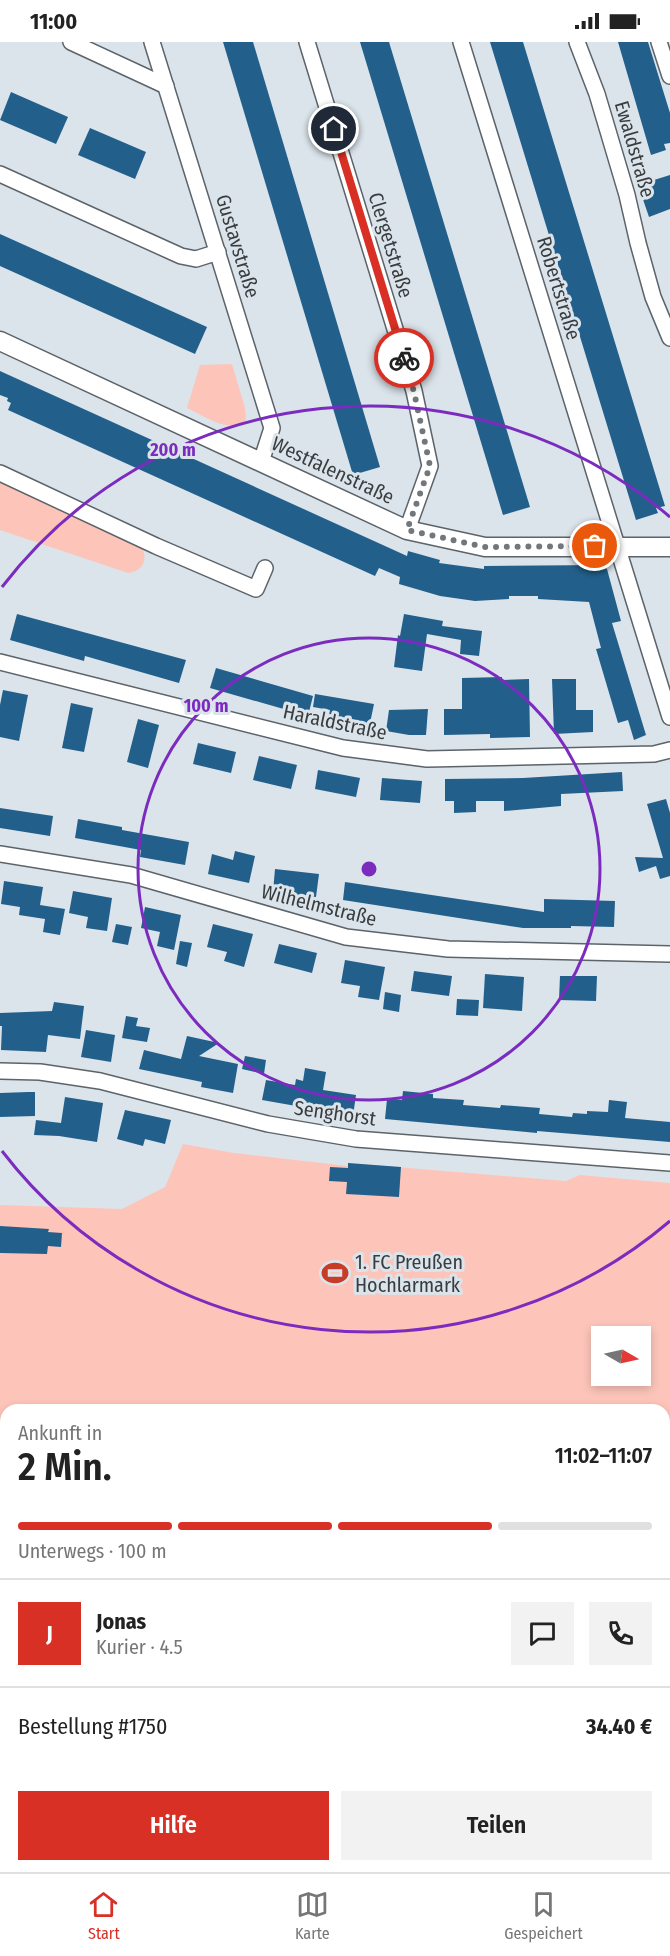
<!DOCTYPE html>
<html lang="de">
<meta charset="utf-8">
<style>
:root{--surface:#fff;--page:#f2f2f2;--text:#222;--muted:#767676;--line:#e0e0e0;--accent:#d93025}
body{margin:0;font-family:"Fira Sans Condensed",sans-serif;background:var(--page);color:var(--text);height:100vh;display:flex;flex-direction:column;font-size:22px;white-space:nowrap}
*{box-sizing:border-box;margin:0}
p{font-size:20px;color:var(--muted)}
.icon{flex:none;width:33px;height:33px;fill:none;stroke:currentColor;stroke-width:2;stroke-linecap:round;stroke-linejoin:round}
.map{position:relative;flex:1;overflow:hidden}
.panel{position:absolute;left:0px;top:1362px;width:670px;height:468px;display:flex;flex-direction:column;background:var(--surface);border-radius:18px 18px 0 0;box-shadow:0 3px 9px #0003}
.panel>*{flex:none}
.needle{width:39px;rotate:99deg}
.buttons{position:absolute;left:591px;top:1284px;display:grid;gap:12px}
.buttons a{display:grid;place-items:center;width:60px;height:60px;border-radius:0px;background:var(--surface);box-shadow:0 3px 9px #0003;font-size:30px}
.pin{position:absolute;display:grid;place-items:center;width:51px;height:51px;color:#fff;margin:-26px;border:3px solid #fff;border-radius:50%;box-shadow:0 2px 6px #0007}
.courier{position:absolute;display:grid;place-items:center;width:60px;height:60px;margin:-30px;border:4px solid #d93025;border-radius:50%;background:#fff;color:#222;box-shadow:0 2px 8px #0007}
.head em{font-style:normal;font-weight:600}
.head div{display:flex;flex-direction:column-reverse}
.head{display:flex;align-items:center;justify-content:space-between;height:102px;padding:0 18px}
h1{font-size:39px;font-weight:600;line-height:45px}
.bar{display:grid;grid-template-columns:repeat(4,1fr);gap:9px 6px;align-content:center;height:72px;padding:0 18px}
.bar i{height:8px;border-radius:4px;background:var(--line)}
.bar .selected{background:var(--accent)}
.bar p{grid-column:span 4}
.line{display:flex;align-items:center;gap:15px;padding:0 18px;border-top:2px solid var(--line)}
.line div{flex:1}
.round{display:grid;place-items:center;flex:none;width:63px;height:63px;border-radius:0px;background:var(--page)}
.primary-button{display:flex;gap:12px;margin-top:auto;padding:12px 18px}
.primary-button a{flex:1;height:69px;border-radius:0px;background:var(--accent);color:#fff;font-size:24px;font-weight:600;line-height:69px;text-align:center}
.primary-button a+a{background:var(--page);color:var(--text)}
.status{display:flex;justify-content:space-between;align-items:center;height:42px;padding:0 30px;background:var(--surface);direction:ltr}
.status svg{height:16px;fill:currentColor}
.tab-bar{display:flex;justify-content:space-around;align-items:center;height:84px;border-top:2px solid var(--line);background:var(--surface);font-size:16px;color:var(--muted)}
.tab-bar a{display:grid;justify-items:center;gap:3px}
.tab-bar .selected{color:var(--accent)}
.map>svg:first-child{display:block}
</style>
<div class="status"><b>11:00</b><svg viewBox="0 0 49 12"><path d="M0 12V9h3v3zM5 12V6h3v6zM10 12V3h3v9zM15 12V0h3v12zM26 1h20v11H26zM47 4h2v5h-2z"/></svg></div>
<div class="map">
<svg width="670" height="1830" viewBox="0 0 670 1830">
<rect width="100%" height="100%" fill="#dbe4eb"/>
<polygon fill="#cbdae6" points="0,1558 6,1559 6,1824 641,1824 645,1830 0,1830"/>
<g fill="#fdc5ba" fill-rule="evenodd">
<path d="M 232,322 L 245,366 L 246,379 C 227,392 205,374 187,366 L 200,323 Z"/>
<path d="M 0,439 L 142,505 C 148,518 143,529 128,531 L 0,488 Z"/>
<path d="M 183,1102 L 234,1111 L 348,1124 L 348,1121 L 566,1139 L 580,1133 L 670,1141 L 670,1469 L 665,1470 L 664,1368 L 6,1368 L 6,1409 L 0,1408 L 0,1163 L 122,1167 L 165,1145 ZM 602,1294 L 640,1294 L 640,1334 L 602,1334 Z"/>
<polygon points="665,1592 670,1592 670,1702 665,1693"/>
</g>
<g fill="#22608b">
<polygon points="223,0 253,0 380,425 353,433"/>
<polygon points="360,0 389,0 530,465 503,473"/>
<polygon points="490,0 523,0 665,464 656,466 658,471 636,478"/>
<polygon points="618,0 648,0 670,71 670,101 664,102 666,108 651,113"/>
<polygon points="11,50 68,75 56,102 0,78"/>
<polygon points="90,86 146,110 135,137 78,113"/>
<polygon points="670,133 670,167 649,175 638,143"/>
<polygon points="0,192 207,285 195,312 0,224"/>
<polygon points="0,329 407,514 408,509 440,518 439,521 484,527 484,524 601,523 607,527 621,579 612,581 646,693 634,698 628,678 618,681 596,607 601,606 589,560 538,557 538,554 509,554 509,557 475,559 440,554 399,542 400,535 379,526 375,534 8,368 11,361 7,359 8,356 0,353"/>
<polygon points="17,572 186,618 179,641 85,614 84,619 10,598"/>
<polygon points="404,572 443,579 442,584 482,589 479,614 460,612 461,598 427,592 422,629 394,625 398,593 400,594"/>
<polygon points="216,626 313,654 308,674 210,646"/>
<polygon points="502,635 502,638 529,637 530,695 490,696 490,692 444,693 444,667 462,667 462,636"/>
<polygon points="552,637 576,637 576,668 593,668 593,690 554,692"/>
<polygon points="3,648 28,653 19,699 0,695 0,663"/>
<polygon points="315,652 374,662 369,686 328,679 330,668 313,665"/>
<polygon points="71,661 93,666 84,710 62,706"/>
<polygon points="428,667 426,693 409,693 386,689 389,668"/>
<polygon points="138,677 159,683 148,726 127,720"/>
<polygon points="198,701 236,710 231,731 193,722"/>
<polygon points="259,714 297,723 291,747 253,738"/>
<polygon points="318,728 360,736 356,755 315,747"/>
<polygon points="622,730 623,749 561,752 561,764 504,769 504,759 476,759 476,770 454,771 454,759 445,759 445,737 523,736"/>
<polygon points="382,736 422,739 420,761 380,758"/>
<polygon points="666,757 670,771 670,834 660,837 656,824 639,830 635,815 663,816 647,762"/>
<polygon points="0,766 53,774 50,794 0,786"/>
<polygon points="78,777 122,785 122,788 189,800 185,823 140,815 141,808 75,796"/>
<polygon points="235,809 255,814 249,841 208,832 212,812 233,818"/>
<polygon points="275,827 319,832 316,855 273,850"/>
<polygon points="4,839 43,845 40,863 65,867 60,893 43,890 45,877 19,873 20,865 1,862"/>
<polygon points="345,840 544,870 544,857 615,859 614,885 571,884 571,886 523,886 343,858"/>
<polygon points="73,849 112,856 107,889 86,886 88,875 69,871"/>
<polygon points="145,865 181,873 174,908 157,904 160,890 141,886"/>
<polygon points="116,882 132,885 128,903 112,900"/>
<polygon points="213,882 253,892 244,925 224,919 227,910 207,905"/>
<polygon points="180,899 192,901 187,925 176,922"/>
<polygon points="279,902 317,911 312,931 274,921"/>
<polygon points="345,918 385,925 379,958 358,955 360,944 341,941"/>
<polygon points="414,929 452,934 449,954 411,949"/>
<polygon points="485,932 524,935 522,969 483,966"/>
<polygon points="560,934 597,934 596,959 559,958"/>
<polygon points="385,950 401,953 399,970 383,967"/>
<polygon points="457,957 479,958 478,974 456,973"/>
<polygon points="54,960 84,964 80,997 48,993 46,1010 1,1008 2,984 0,984 0,971 52,969"/>
<polygon points="126,974 138,976 136,984 150,986 147,1000 122,996"/>
<polygon points="86,988 115,993 111,1020 81,1015"/>
<polygon points="187,994 219,1001 199,1014 238,1022 233,1051 201,1045 202,1040 139,1027 144,1008 181,1017"/>
<polygon points="245,1014 266,1018 264,1032 242,1027"/>
<polygon points="305,1026 326,1030 323,1048 356,1053 353,1074 262,1058 266,1038 295,1043 296,1037 303,1039"/>
<polygon points="403,1049 433,1052 433,1056 464,1058 463,1063 500,1066 501,1063 540,1066 539,1072 572,1075 573,1071 587,1072 587,1069 608,1070 609,1058 627,1060 625,1076 670,1080 670,1100 537,1089 537,1091 385,1077 387,1057 402,1058"/>
<polygon points="28,1050 35,1050 35,1074 0,1075 0,1051"/>
<polygon points="65,1055 103,1061 97,1100 59,1094 34,1093 36,1078 61,1081"/>
<polygon points="125,1068 171,1078 165,1102 145,1097 143,1104 117,1097"/>
<polygon points="348,1121 401,1125 399,1155 346,1152 347,1140 329,1139 330,1125 348,1126"/>
<polygon points="0,1184 49,1187 48,1190 62,1191 61,1205 48,1204 47,1212 0,1211"/>
</g>
<g fill="none" stroke-linecap="round" stroke-linejoin="round">
<g stroke="#5c6369" stroke-width="10">
<g id="service">
<polyline points="664,1417 670,1417"/>
<polyline points="664,1463 670,1462"/>
<polyline points="609,1824 614,1830"/>
<polyline points="264,1830 265,1824"/>
<polyline points="317,1830 318,1824"/>
<polyline points="356,1830 358,1824"/>
<polyline points="500,1830 501,1824"/>
<polyline points="581,1830 582,1824"/>
</g>
</g>
<g stroke="#5c6369" stroke-width="18">
<g id="minor">
<polyline points="71,0 166,44"/>
<polyline points="152,0 272,386 261,420"/>
<polyline points="307,0 414,349 430,424 407,488"/>
<polyline points="461,0 670,675"/>
<polyline points="577,0 597,52 627,153 638,201 653,255 670,296"/>
<polyline points="659,0 670,34"/>
<polyline points="0,132 181,214 196,217 218,210"/>
<polyline points="0,431 156,504 256,547 265,526"/>
<polyline points="0,620 343,706 427,717 654,712 670,708"/>
<polyline points="0,812 131,833 346,895 448,907 670,912"/>
<polyline points="0,1029 40,1030 100,1039 268,1082 356,1097 670,1121"/>
<polyline points="0,1547 6,1548"/>
<polyline points="660,1824 665,1830"/>
</g>
</g>
<g stroke="#5c6369" stroke-width="21">
<polyline id="tertiary" points="0,299 407,488 485,505 670,505"/>
</g>
<g stroke="#5c6369" stroke-width="30">
<g id="motorway">
<polyline points="0,1434 6,1435"/>
<polyline points="0,1477 6,1478"/>
<polyline points="664,1498 670,1498"/>
<polyline points="664,1520 670,1521"/>
<polyline points="664,1567 670,1567"/>
<polyline points="664,1714 670,1723"/>
</g>
</g>
<use href="#service" stroke="#fff" stroke-width="8"/>
<use href="#minor" stroke="#fff" stroke-width="15"/>
<use href="#tertiary" stroke="#fff" stroke-width="18"/>
<use href="#motorway" stroke="#fff" stroke-width="27"/>
</g>
<g fill="none" stroke-linecap="round" stroke-linejoin="round">
<polyline stroke="#72777b" stroke-width="6" stroke-dasharray="0 10.8" points="404,316 414,350 430,424 407,488 485,505 595,504"/>
<polyline stroke="#d93025" stroke-width="8" points="334,87 404,316"/>
</g>
<g fill="none" stroke="#7b2cbf" stroke-width="3">
<circle cx="369" cy="827" r="231"/>
<path d="M670 1179A463 463 0 0 1 2 1109M2 545A463 463 0 0 1 670 475"/>
</g>
<defs>
<g id="stadium-bare" transform="scale(2.07)"><path d="M0-5a6.5 5 0 1 0 0 10a6.5 5 0 1 0 0-10ZM-3.5-1.8h7v3.6h-7Z" fill="#c83c27" stroke="#dbe4eb" stroke-width="2.5" paint-order="stroke"/></g>
</defs>
<g fill-rule="evenodd">
<use href="#stadium-bare" x="335" y="1231"/>
</g>
<g text-anchor="middle" stroke-width="6" stroke-linejoin="round" paint-order="stroke">
<g font-size="20" fill="#393d3f" stroke="#dbe4eb">
<text transform="translate(635 107) rotate(74)" y="7">Ewaldstraße</text>
<text transform="translate(391 203) rotate(73)" y="7">Clergetstraße</text>
<text transform="translate(238 204) rotate(73)" y="7">Gustavstraße</text>
<text transform="translate(559 246) rotate(73)" y="7">Robertstraße</text>
<text transform="translate(333 428) rotate(25)" y="7">Westfalenstraße</text>
<text transform="translate(335 680) rotate(12)" y="7">Haraldstraße</text>
<text transform="translate(319 863) rotate(14)" y="7">Wilhelmstraße</text>
<text transform="translate(335 1071) rotate(8)" y="7">Senghorst</text>
</g>
<g font-size="20" fill="#393d3f" stroke="#dbe4eb" text-anchor="start">
<text x="355" y="1227">1. FC Preußen<tspan x="355" dy="23">Hochlarmark</tspan></text>
</g>
</g>
<circle cx="369" cy="827" r="9" fill="#7b2cbf" stroke="#dbe4eb" stroke-width="3"/>
<g font-size="18" text-anchor="middle" font-weight="bold" fill="#7b2cbf" stroke="#dbe4eb" stroke-width="6" stroke-linejoin="round" paint-order="stroke">
<text x="173" y="414">200 m</text>
<text x="206" y="670">100 m</text>
</g>
</svg>
<div class="buttons">
<a><svg class="needle" viewBox="-14 -14 28 28"><path d="M0-13l5 13h-10z" fill="#e53935"/><path d="M0 13l5-13h-10z" fill="#767676"/></svg></a>
</div>
<div class="pin" style="left:595px;top:504px;background:#ea580c"><svg class="icon" aria-label="bag" viewBox="0 0 24 24"><path d="M5 8h14l-1 12H6zM9 8a3 3 0 0 1 6 0"/></svg></div>
<div class="pin" style="left:334px;top:87px;background:#1f2937"><svg class="icon" aria-label="home" viewBox="0 0 24 24"><path d="M3 11l9-7 9 7M6 9v11h12V9"/></svg></div>
<div class="courier" style="left:404px;top:316px"><svg class="icon" aria-label="bike" viewBox="0 0 24 24"><circle cx="6" cy="16" r="4"/><circle cx="18" cy="16" r="4"/><path d="M6 16l4-8h5l3 8M10 8l3 8H6M13 5h3"/></svg></div>
<section class="panel">
<div class="head"><div><h1>2 Min.</h1><p>Ankunft in</p></div><em>11:02–11:07</em></div>
<div class="bar"><i class="selected"></i><i class="selected"></i><i class="selected"></i><i></i><p>Unterwegs · 100 m</p></div>
<div class="line" style="height:108px"><b class="round" style="background:var(--accent);color:#fff">J</b><div><b>Jonas</b><p>Kurier · 4.5</p></div><a class="round"><svg class="icon" aria-label="chat" viewBox="0 0 24 24"><path d="M4 5h16v11H9l-5 4z"/></svg></a><a class="round"><svg class="icon" aria-label="phone" viewBox="0 0 24 24"><path d="M5 4h4l2 5-3 2q2 4 5 5l2-3 5 2v4C11 20 4 13 5 4z"/></svg></a></div>
<div class="line" style="height:78px"><div>Bestellung #1750</div><b>34.40 €</b></div>
<div class="primary-button"><a>Hilfe</a><a>Teilen</a></div>
</section>
</div>
<nav class="tab-bar">
<a class="selected"><svg class="icon" aria-label="home" viewBox="0 0 24 24"><path d="M3 11l9-7 9 7M6 9v11h12V9"/></svg>Start</a>
<a><svg class="icon" aria-label="map" viewBox="0 0 24 24"><path d="M3 6l6-2 6 2 6-2v14l-6 2-6-2-6 2zM9 4v14M15 6v14"/></svg>Karte</a>
<a><svg class="icon" aria-label="saved" viewBox="0 0 24 24"><path d="M7 4h10v16l-5-4-5 4z"/></svg>Gespeichert</a>
</nav>
